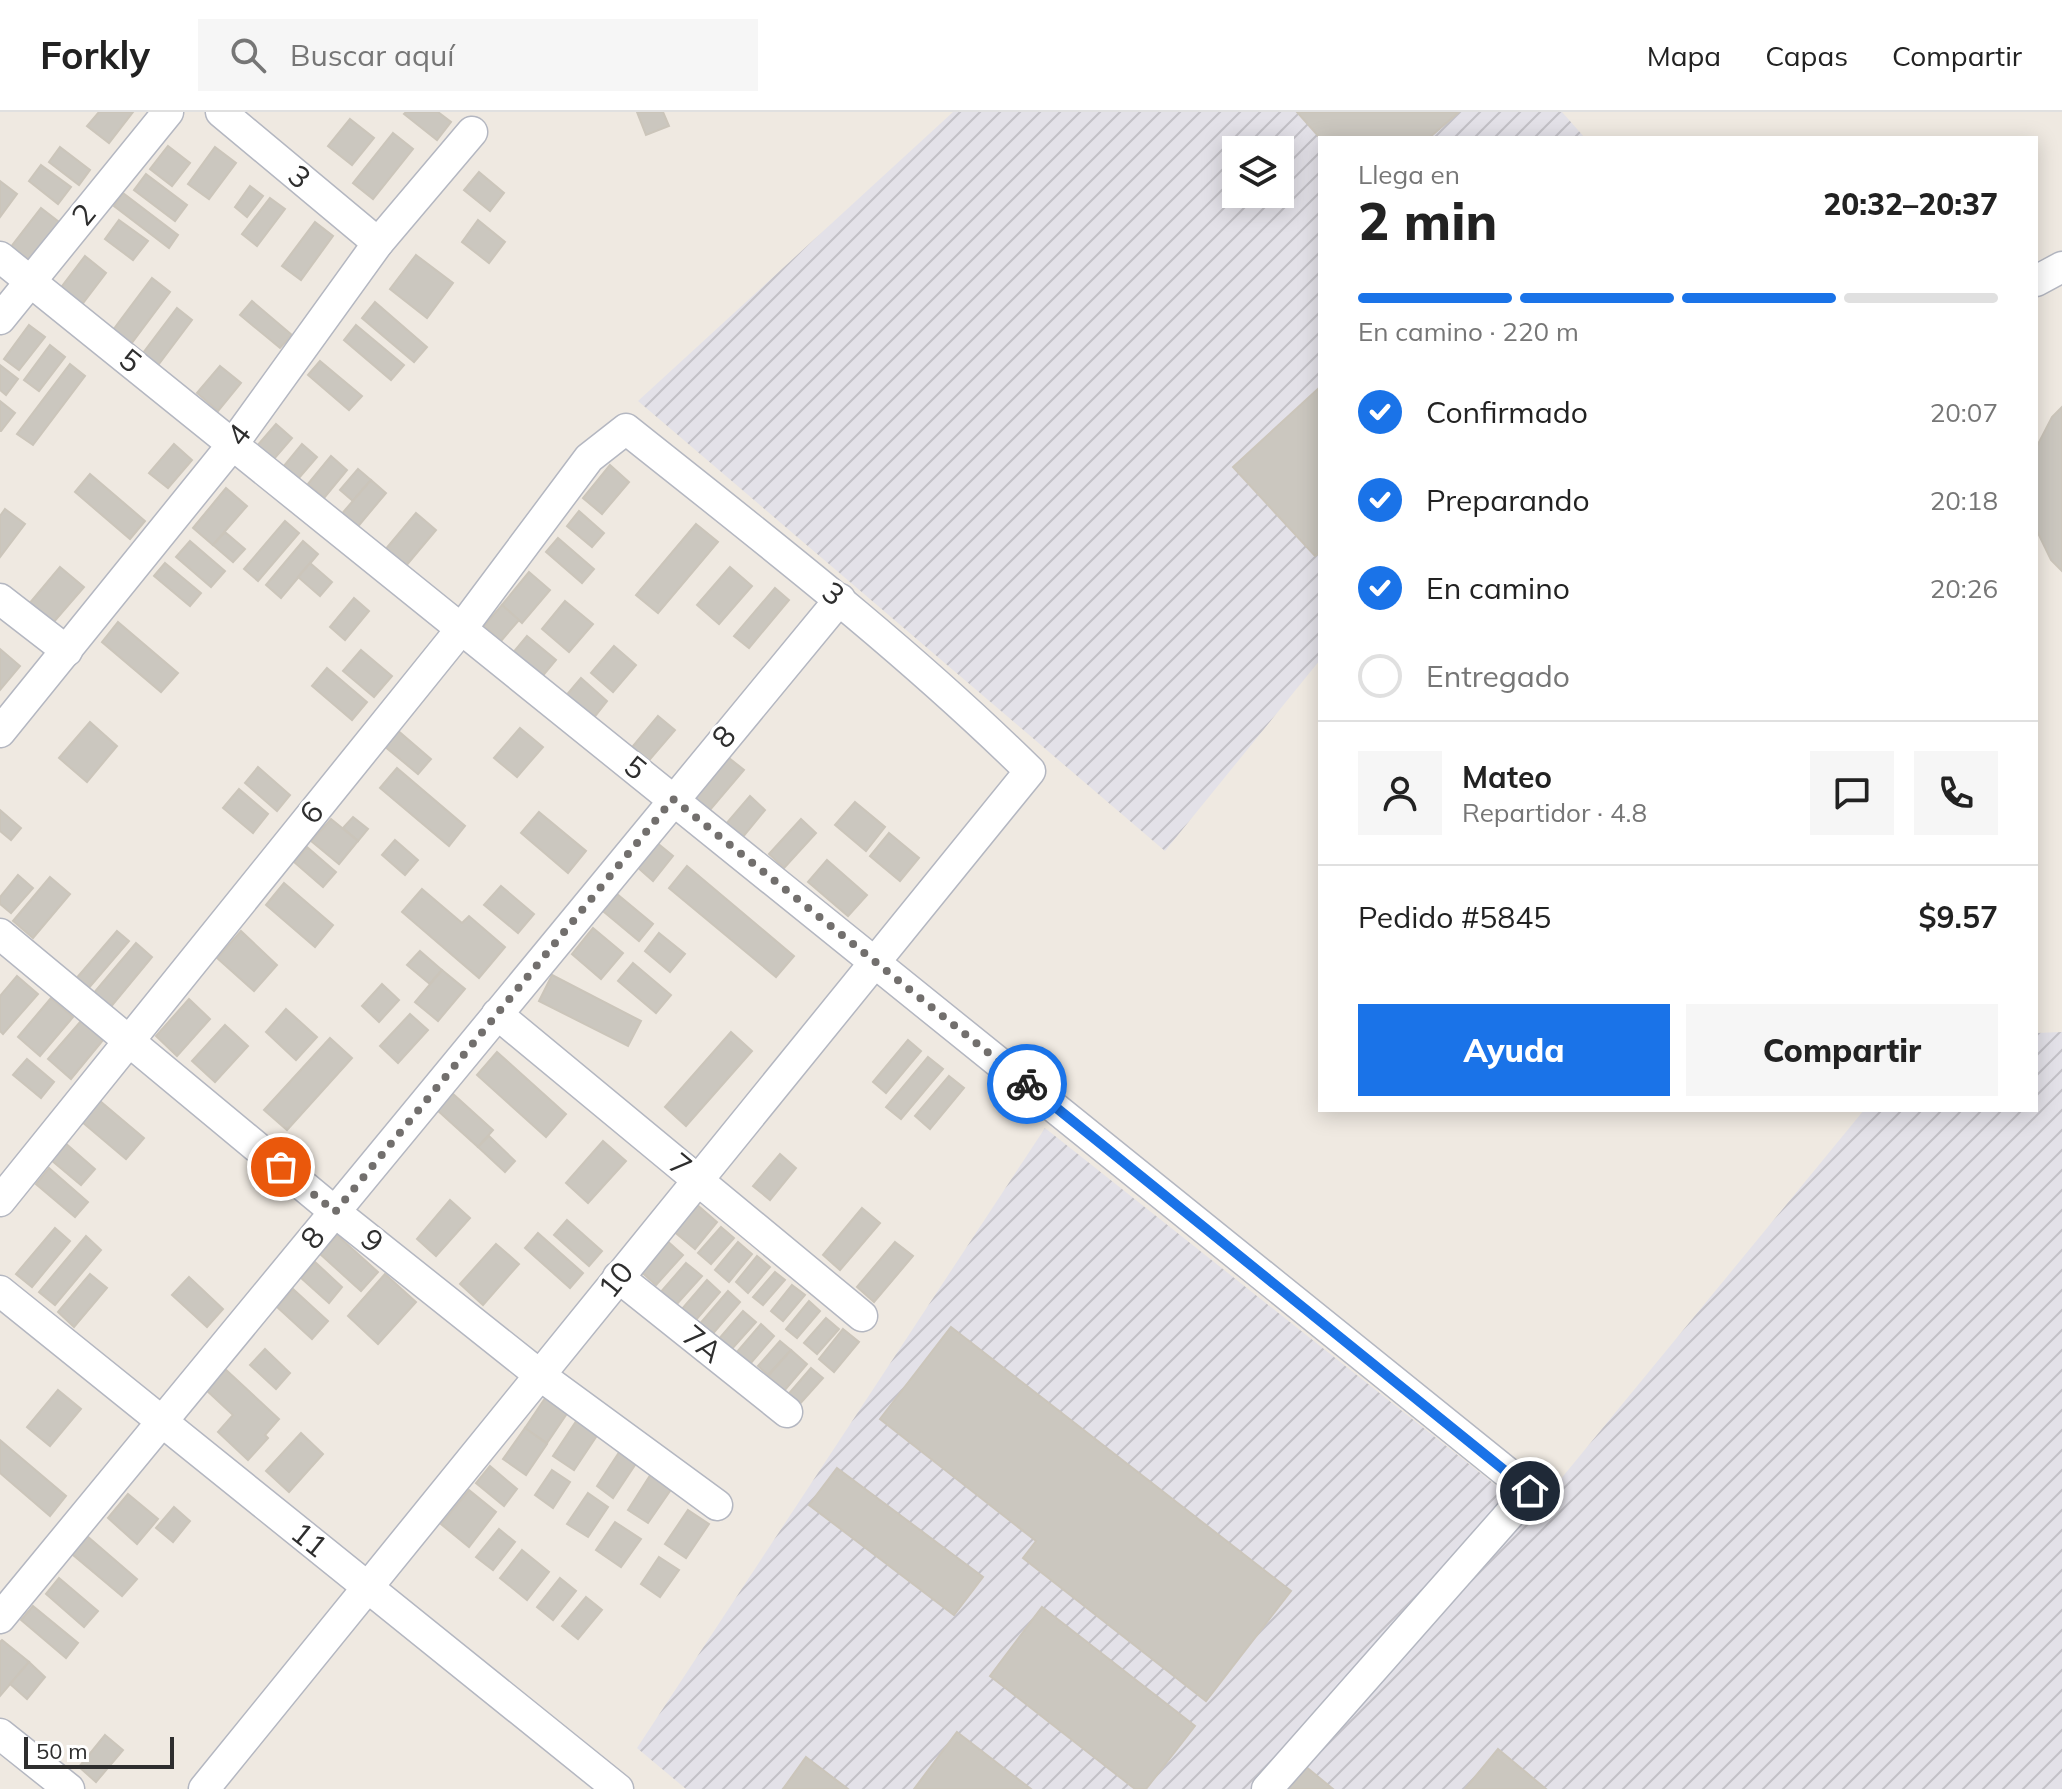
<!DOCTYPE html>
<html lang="es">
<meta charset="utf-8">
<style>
:root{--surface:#fff;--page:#f6f6f6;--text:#222;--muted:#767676;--line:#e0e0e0;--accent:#1a73e8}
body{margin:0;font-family:Mulish,sans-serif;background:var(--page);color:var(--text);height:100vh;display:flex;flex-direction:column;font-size:30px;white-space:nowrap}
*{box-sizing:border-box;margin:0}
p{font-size:26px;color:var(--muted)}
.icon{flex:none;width:44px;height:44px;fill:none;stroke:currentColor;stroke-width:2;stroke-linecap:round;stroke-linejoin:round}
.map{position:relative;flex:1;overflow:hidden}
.drawer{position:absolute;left:1318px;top:24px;width:720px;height:976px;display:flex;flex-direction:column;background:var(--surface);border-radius:0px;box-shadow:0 4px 20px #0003}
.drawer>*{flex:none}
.tools{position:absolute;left:1222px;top:24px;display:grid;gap:16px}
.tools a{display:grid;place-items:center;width:72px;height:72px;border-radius:0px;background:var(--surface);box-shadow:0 4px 20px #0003;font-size:40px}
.scale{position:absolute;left:24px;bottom:20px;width:150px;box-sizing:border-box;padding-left:8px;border:4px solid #2e2e2e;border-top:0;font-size:22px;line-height:28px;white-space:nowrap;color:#2e2e2e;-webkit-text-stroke:6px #fff;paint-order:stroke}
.pin{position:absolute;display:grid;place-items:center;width:68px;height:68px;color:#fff;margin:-34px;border:4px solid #fff;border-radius:50%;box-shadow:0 2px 8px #0007}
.courier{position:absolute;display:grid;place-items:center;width:80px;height:80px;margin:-40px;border:6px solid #1a73e8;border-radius:50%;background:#fff;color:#222;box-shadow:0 2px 10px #0007}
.headline em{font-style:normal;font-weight:800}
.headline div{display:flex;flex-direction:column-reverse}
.headline{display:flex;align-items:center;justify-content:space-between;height:136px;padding:0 40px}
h1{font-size:52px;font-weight:800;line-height:60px}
.bar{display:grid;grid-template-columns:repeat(4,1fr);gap:12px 8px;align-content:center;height:96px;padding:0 40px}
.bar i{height:10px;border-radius:6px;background:var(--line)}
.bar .selected{background:var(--accent)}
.bar p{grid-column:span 4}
.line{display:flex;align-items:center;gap:20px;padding:0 40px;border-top:2px solid var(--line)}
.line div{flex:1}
.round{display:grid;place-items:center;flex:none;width:84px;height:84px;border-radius:0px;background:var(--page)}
ol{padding:0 40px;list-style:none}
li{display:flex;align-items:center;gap:24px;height:88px}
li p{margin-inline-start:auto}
li .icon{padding:8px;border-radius:50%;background:var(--accent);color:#fff;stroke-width:4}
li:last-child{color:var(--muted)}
li i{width:44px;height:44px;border:4px solid var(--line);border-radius:50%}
.primary-button{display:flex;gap:16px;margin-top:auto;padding:16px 40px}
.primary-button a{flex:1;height:92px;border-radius:0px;background:var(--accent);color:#fff;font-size:32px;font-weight:800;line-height:92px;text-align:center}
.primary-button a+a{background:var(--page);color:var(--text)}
header{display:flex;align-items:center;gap:48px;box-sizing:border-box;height:112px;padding:0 40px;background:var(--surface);border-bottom:2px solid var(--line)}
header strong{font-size:38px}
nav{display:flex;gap:44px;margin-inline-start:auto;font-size:28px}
.search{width:560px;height:72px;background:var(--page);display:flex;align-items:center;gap:20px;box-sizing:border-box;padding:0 28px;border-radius:0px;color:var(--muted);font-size:30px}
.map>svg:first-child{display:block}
</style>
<header>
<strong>Forkly</strong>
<div class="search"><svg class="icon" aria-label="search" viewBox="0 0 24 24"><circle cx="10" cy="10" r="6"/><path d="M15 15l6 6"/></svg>Buscar aquí</div>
<nav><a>Mapa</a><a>Capas</a><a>Compartir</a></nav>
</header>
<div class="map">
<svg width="2062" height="1677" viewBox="0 0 2062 1677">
<defs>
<pattern id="industrial-furrows" width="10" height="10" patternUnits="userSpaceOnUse" patternTransform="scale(2)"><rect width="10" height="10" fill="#e3e1e8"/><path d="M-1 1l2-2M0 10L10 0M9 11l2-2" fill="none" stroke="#c3c1c7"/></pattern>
</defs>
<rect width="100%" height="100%" fill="#efe9e1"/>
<g fill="url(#industrial-furrows)" fill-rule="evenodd">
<path d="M 953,0 L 1562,0 L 1585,26 L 1320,26 L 1320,548 L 1165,739 L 638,289 ZM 1236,38 L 1280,38 L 1280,82 L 1236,82 Z"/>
<polygon points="2062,920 2062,1677 686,1677 637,1636 1045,1016 1532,1402 1864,998 2036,998 2036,921"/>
</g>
<g fill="#cbc7bf" stroke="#cbc5ba" stroke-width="2">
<polygon points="99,0 133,0 109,31 87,14"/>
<polygon points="406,0 438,0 451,10 437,28 404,2"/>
<polygon points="637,0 663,0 669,14 646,23"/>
<polygon points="1297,0 1459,0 1429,26 1320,26"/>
<polygon points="350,7 374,26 352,53 328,34"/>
<polygon points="393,21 413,37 373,87 353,71"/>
<polygon points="168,34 190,51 172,74 150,57"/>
<polygon points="60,35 90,58 79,73 49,50"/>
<polygon points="215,35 236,51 209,87 188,72"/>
<polygon points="41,53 71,75 58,92 29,69"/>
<polygon points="479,60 504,81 490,99 464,78"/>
<polygon points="146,62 187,93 175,109 134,78"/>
<polygon points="0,69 17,82 0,105"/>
<polygon points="250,74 263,84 247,105 235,95"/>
<polygon points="123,81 178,123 169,136 114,94"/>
<polygon points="270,86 285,97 257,134 242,122"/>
<polygon points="41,96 59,110 28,150 10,136"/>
<polygon points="119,108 148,129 133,148 105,127"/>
<polygon points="478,108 505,130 489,151 462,130"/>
<polygon points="315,110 333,124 301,168 282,154"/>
<polygon points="416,143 453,171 427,206 390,177"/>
<polygon points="85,144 106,161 77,199 56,182"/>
<polygon points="152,166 170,180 131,232 113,218"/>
<polygon points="252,189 292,223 280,236 240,203"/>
<polygon points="375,190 427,235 414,250 362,206"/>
<polygon points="177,196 192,208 156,256 140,245"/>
<polygon points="29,213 45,225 19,258 4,247"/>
<polygon points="356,213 404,253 391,268 344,228"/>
<polygon points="50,233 65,245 39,279 24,268"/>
<polygon points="320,249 362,284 349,298 308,263"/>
<polygon points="70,252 85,264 33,333 17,322"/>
<polygon points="0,253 18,267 6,283 0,278"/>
<polygon points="220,254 241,271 218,299 197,281"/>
<polygon points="1320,275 1320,440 1315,444 1233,355"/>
<polygon points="0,289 15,301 1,319 0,319"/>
<polygon points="2062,295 2062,459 2051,448 2036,417 2036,336 2052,305"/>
<polygon points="276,312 292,326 273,348 257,334"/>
<polygon points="174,332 192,348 168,376 149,361"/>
<polygon points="302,332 317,345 298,367 283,355"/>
<polygon points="331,344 347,358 324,386 308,372"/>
<polygon points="610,353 629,370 602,402 583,386"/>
<polygon points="358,357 371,368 353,389 340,378"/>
<polygon points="90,362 145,409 130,427 75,380"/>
<polygon points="371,368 386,381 355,418 339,405"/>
<polygon points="226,376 247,394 213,433 193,416"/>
<polygon points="5,397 25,412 0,445 0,404"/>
<polygon points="579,399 604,421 592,435 567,414"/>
<polygon points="416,401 436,418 405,455 385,438"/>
<polygon points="285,409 299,421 258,469 244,457"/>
<polygon points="696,412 718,430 658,501 636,483"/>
<polygon points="225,420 245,437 233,450 213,433"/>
<polygon points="558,426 594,457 582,471 546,440"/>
<polygon points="190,429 225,459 211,475 176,445"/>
<polygon points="303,429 318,442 281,486 266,473"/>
<polygon points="165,451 201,481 190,494 154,464"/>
<polygon points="310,451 332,470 320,484 298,465"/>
<polygon points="60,455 84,475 52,512 29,492"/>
<polygon points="730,455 752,474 719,512 697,493"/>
<polygon points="529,460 550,478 522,511 502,493"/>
<polygon points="775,476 789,488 749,536 734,524"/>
<polygon points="354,486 369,499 345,528 330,515"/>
<polygon points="565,489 593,512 569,540 542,517"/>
<polygon points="502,493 519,508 501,529 484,514"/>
<polygon points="118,510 178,561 161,580 102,530"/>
<polygon points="527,524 556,548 540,567 511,543"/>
<polygon points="614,534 636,553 613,580 591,561"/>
<polygon points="0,537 20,554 0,578"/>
<polygon points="361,538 392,564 374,585 343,559"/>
<polygon points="327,556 367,590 352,608 312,574"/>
<polygon points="581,566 607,589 592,608 565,585"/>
<polygon points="658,604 675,618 645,653 629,639"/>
<polygon points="90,610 117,634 87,670 59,646"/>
<polygon points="520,616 543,635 517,665 494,646"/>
<polygon points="396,617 431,647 418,662 383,633"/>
<polygon points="729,646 744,658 709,699 694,686"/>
<polygon points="258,655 290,683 277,699 245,671"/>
<polygon points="397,656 465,714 449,734 380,676"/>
<polygon points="239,677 268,702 253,721 223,696"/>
<polygon points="750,684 765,698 742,726 726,712"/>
<polygon points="855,690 885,715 866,739 835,713"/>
<polygon points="0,698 21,716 11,728 0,719"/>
<polygon points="539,700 586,739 568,761 521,721"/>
<polygon points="353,705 368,717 358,729 343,716"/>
<polygon points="331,707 358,729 339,752 311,729"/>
<polygon points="801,707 816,721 784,756 769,742"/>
<polygon points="889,721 919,746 900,769 870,744"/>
<polygon points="395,728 418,748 405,763 382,743"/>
<polygon points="656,730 673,744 653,769 636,754"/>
<polygon points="307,735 336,760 323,775 294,750"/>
<polygon points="827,748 867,783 848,804 808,770"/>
<polygon points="687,754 794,844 776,865 669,776"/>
<polygon points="18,763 33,776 11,801 0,792 0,785"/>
<polygon points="50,765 70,782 33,826 13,809"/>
<polygon points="284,771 333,813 315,835 266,793"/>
<polygon points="501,774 534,802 518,821 484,793"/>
<polygon points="422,777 462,811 469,804 505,835 479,866 402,800"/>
<polygon points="617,782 653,812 639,829 603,799"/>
<polygon points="593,816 623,841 601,867 572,842"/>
<polygon points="117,819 129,829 87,878 75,868"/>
<polygon points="241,819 277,853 254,879 217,846"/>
<polygon points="659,821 685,842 670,860 645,839"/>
<polygon points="136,831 152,845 109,897 92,883"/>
<polygon points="420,839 442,858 430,872 407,853"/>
<polygon points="633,851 671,883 656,901 618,869"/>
<polygon points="442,858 465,877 438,909 415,890"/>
<polygon points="552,863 641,909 628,934 539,889"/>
<polygon points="17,864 38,882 3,922 0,919 0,884"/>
<polygon points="382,872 399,888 379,910 362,894"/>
<polygon points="51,886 73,905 40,944 18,925"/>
<polygon points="189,887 210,907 177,944 156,924"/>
<polygon points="286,897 317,925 296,948 266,920"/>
<polygon points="410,902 428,918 398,951 380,934"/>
<polygon points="81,909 103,928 71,967 48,947"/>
<polygon points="225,913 248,934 215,970 192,949"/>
<polygon points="731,920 752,939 686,1014 665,995"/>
<polygon points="330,926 352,946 287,1018 264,998"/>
<polygon points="908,928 921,939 886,981 873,970"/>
<polygon points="497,940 566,1002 546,1025 477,963"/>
<polygon points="928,945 943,957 901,1007 886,995"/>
<polygon points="27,947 54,970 41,986 13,963"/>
<polygon points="949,964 964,976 930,1017 915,1004"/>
<polygon points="452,981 493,1018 478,1035 437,998"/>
<polygon points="100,989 144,1026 126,1047 82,1010"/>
<polygon points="489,1024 515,1049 505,1060 478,1035"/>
<polygon points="603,1029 626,1049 588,1091 566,1071"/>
<polygon points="64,1030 95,1057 81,1073 50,1047"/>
<polygon points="780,1042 796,1056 770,1088 753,1074"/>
<polygon points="49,1056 88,1090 75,1105 36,1072"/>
<polygon points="450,1088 470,1106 436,1144 417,1127"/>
<polygon points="695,1091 717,1110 695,1137 672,1118"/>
<polygon points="862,1096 880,1111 840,1158 823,1143"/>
<polygon points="567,1108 602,1139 589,1154 554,1123"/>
<polygon points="721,1115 734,1126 711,1152 698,1141"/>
<polygon points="55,1116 70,1129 32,1175 16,1162"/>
<polygon points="538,1121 583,1161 570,1176 525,1136"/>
<polygon points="337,1123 378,1160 361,1179 320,1142"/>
<polygon points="86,1124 101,1138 55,1193 39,1180"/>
<polygon points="665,1127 683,1143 656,1173 638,1157"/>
<polygon points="738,1130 752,1142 729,1170 715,1158"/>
<polygon points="895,1130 913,1144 874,1190 857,1175"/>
<polygon points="496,1132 519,1152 483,1193 460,1172"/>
<polygon points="757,1144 770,1155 748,1181 736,1170"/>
<polygon points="315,1150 342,1175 329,1191 301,1166"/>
<polygon points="686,1151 702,1164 675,1194 660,1181"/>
<polygon points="775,1160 785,1168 763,1193 753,1185"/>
<polygon points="90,1162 107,1176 74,1215 58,1200"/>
<polygon points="385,1162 416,1190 378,1232 348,1204"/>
<polygon points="189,1165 223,1197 207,1215 172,1183"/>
<polygon points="707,1168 720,1180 695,1209 682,1197"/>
<polygon points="792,1173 805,1183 783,1209 771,1199"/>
<polygon points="293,1177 328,1209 312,1227 277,1195"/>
<polygon points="728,1179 740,1190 710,1225 698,1214"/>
<polygon points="809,1189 820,1199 797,1226 786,1217"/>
<polygon points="743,1199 756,1210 730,1239 718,1228"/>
<polygon points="826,1206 839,1217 817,1242 804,1231"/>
<polygon points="761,1212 774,1224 750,1252 737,1240"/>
<polygon points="951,1215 1291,1479 1206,1589 1023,1446 1036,1429 880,1307"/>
<polygon points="843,1217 859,1230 834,1260 819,1247"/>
<polygon points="780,1229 791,1238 768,1263 758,1254"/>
<polygon points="265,1237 290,1261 276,1277 250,1253"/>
<polygon points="791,1238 807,1252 784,1279 768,1264"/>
<polygon points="224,1256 279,1307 265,1323 268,1326 248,1348 218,1320 233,1303 205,1277"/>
<polygon points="811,1256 823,1266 797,1295 786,1285"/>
<polygon points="58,1278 81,1297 50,1334 27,1315"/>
<polygon points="546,1285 568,1300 547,1331 525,1316"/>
<polygon points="577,1308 598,1322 574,1358 553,1344"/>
<polygon points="525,1316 547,1332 526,1363 503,1347"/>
<polygon points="301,1321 323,1342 289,1380 266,1359"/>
<polygon points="0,1328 66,1384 50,1404 0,1361"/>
<polygon points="620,1339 637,1350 613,1386 597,1374"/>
<polygon points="490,1354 517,1377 504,1394 476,1371"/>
<polygon points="837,1356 983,1465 954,1503 809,1393"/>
<polygon points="552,1358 570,1370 553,1396 535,1383"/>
<polygon points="651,1362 672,1376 648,1411 628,1398"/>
<polygon points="469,1378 496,1400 469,1435 441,1412"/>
<polygon points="588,1381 608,1395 588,1425 567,1412"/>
<polygon points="128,1382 158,1407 137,1432 108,1406"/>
<polygon points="174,1395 190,1409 173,1430 156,1416"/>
<polygon points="688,1398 709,1412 686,1446 665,1432"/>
<polygon points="615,1410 641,1427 621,1455 596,1438"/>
<polygon points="499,1417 515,1430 493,1458 476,1445"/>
<polygon points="87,1424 137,1467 122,1484 72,1442"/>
<polygon points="522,1438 549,1460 527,1488 500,1466"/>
<polygon points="659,1445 679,1458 660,1485 641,1472"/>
<polygon points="59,1466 98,1499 84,1515 46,1482"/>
<polygon points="560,1466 576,1479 553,1508 537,1495"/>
<polygon points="586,1485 602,1498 578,1527 562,1514"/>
<polygon points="33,1494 78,1531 66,1546 21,1508"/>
<polygon points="1042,1495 1195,1614 1146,1677 1135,1677 990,1564"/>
<polygon points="2,1528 29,1550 0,1584 0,1530"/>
<polygon points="29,1550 45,1565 27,1587 10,1572"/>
<polygon points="957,1620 1031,1677 914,1677"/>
<polygon points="105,1623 123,1638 96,1670 79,1655"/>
<polygon points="1498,1637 1546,1677 1465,1677"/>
<polygon points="806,1645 848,1677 783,1677"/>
<polygon points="1305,1654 1333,1677 1287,1677"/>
</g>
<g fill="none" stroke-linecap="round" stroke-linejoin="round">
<g stroke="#b4b7c1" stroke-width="33">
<g id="minor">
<polyline points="221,0 378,131"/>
<polyline points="0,145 1530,1379 1267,1677"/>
<polyline points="2036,169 2062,155"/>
<polyline points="0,207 168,0"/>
<polyline points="0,487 67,539"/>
<polyline points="0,620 233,332 378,131 472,20"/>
<polyline points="0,822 335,1100 541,1264 717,1393"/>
<polyline points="497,902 862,1204"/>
<path d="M 0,1089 L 462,516 L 589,346 L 626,317 C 764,427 904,535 1030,659 L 204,1677"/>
<polyline points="618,1165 787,1300"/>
<polyline points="0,1179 618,1677"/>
<polyline points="0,1506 840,487"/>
<polyline points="0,1622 69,1677"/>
</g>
</g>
<use href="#minor" stroke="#fff" stroke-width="30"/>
</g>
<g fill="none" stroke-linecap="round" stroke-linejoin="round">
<polyline stroke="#726f6d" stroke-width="8" stroke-dasharray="0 14.4" points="281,1055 335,1100 673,687 1027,972"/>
<polyline stroke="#1a73e8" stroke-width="10" points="1027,972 1530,1379"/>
</g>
<g text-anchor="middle" stroke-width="7" stroke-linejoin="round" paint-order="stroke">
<g font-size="30" fill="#2e2e2e" stroke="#fff">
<text transform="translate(299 65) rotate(40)" y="10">3</text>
<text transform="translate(84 103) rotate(-51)" y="10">2</text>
<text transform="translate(130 249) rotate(39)" y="10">5</text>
<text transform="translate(239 323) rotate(-53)" y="10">4</text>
<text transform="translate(833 482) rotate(39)" y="10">3</text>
<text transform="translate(724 625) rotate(-50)" y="10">8</text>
<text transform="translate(635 656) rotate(39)" y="10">5</text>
<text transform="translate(312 701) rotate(-51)" y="10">6</text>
<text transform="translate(680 1053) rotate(40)" y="10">7</text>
<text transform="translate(313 1126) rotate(-51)" y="10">8</text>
<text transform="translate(372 1129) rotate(39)" y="10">9</text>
<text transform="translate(616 1168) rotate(-51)" y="10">10</text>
<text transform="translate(702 1232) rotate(39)" y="10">7A</text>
<text transform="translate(309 1428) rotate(39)" y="10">11</text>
</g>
</g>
</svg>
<div class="tools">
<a><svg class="icon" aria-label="layers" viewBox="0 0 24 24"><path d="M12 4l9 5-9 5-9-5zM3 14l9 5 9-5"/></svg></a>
</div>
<div class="scale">50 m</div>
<div class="pin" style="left:281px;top:1055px;background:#ea580c"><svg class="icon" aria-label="bag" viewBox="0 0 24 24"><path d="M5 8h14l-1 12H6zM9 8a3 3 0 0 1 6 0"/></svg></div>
<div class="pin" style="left:1530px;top:1379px;background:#1f2937"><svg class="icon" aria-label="home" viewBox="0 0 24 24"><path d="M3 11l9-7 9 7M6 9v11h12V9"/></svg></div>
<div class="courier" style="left:1027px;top:972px"><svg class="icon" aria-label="bike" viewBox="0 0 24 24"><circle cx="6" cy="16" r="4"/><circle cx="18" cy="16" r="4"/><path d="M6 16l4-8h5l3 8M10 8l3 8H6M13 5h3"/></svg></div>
<section class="drawer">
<div class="headline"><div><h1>2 min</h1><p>Llega en</p></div><em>20:32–20:37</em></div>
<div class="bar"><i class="selected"></i><i class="selected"></i><i class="selected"></i><i></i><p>En camino · 220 m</p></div>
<ol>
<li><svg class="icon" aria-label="check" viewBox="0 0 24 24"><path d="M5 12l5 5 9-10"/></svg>Confirmado<p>20:07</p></li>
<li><svg class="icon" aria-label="check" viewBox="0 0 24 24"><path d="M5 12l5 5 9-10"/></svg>Preparando<p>20:18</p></li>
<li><svg class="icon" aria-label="check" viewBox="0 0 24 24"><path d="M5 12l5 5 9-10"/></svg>En camino<p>20:26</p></li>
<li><i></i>Entregado</li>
</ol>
<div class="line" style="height:144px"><a class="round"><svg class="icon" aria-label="person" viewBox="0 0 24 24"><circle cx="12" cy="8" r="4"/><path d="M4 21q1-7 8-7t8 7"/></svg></a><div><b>Mateo</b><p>Repartidor · 4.8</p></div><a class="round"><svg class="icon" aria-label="chat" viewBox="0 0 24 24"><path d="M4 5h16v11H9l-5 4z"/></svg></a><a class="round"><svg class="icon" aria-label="phone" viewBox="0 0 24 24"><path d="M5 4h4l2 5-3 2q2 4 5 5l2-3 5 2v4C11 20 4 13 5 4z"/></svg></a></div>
<div class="line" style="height:104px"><div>Pedido #5845</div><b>$9.57</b></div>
<div class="primary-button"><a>Ayuda</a><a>Compartir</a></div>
</section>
</div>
